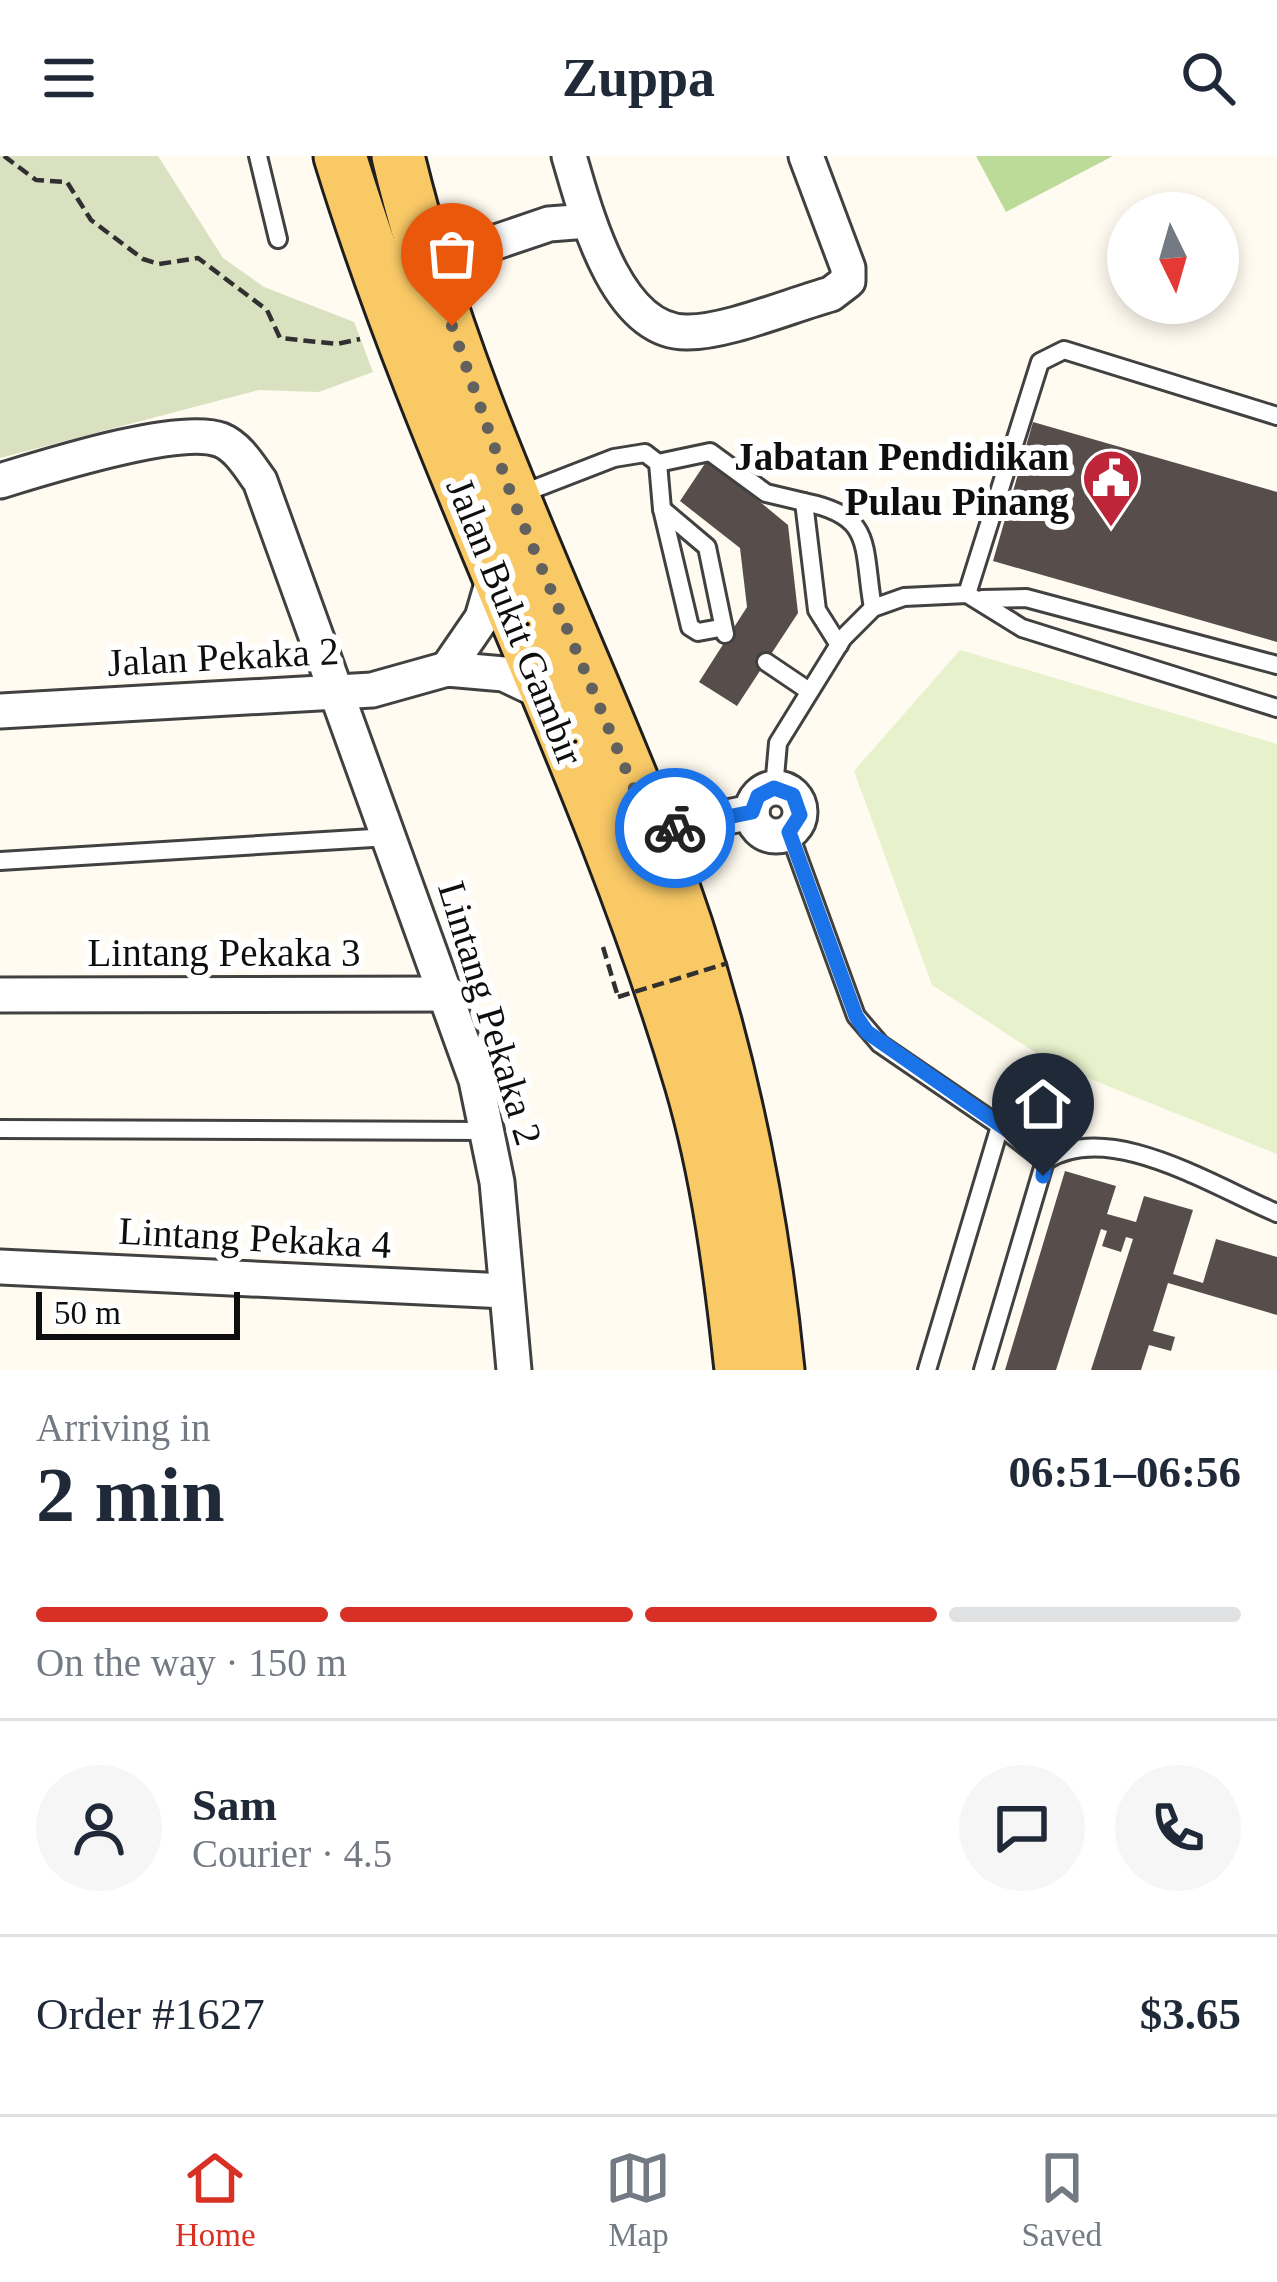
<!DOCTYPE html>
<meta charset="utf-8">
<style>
:root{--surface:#fff;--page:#f6f6f7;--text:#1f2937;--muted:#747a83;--line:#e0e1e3;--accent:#d93025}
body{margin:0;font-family:Georgia,serif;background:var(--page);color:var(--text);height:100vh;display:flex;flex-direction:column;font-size:45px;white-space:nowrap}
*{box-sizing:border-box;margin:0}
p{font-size:39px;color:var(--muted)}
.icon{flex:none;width:66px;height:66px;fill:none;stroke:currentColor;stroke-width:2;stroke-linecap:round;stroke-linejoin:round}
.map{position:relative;height:1214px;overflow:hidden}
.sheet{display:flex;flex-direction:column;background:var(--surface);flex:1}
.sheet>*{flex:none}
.needle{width:78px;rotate:175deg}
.buttons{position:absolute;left:1107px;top:36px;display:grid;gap:24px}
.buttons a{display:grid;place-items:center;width:132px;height:132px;border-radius:50%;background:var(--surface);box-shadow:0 6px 18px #0003;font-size:60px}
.scale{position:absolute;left:36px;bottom:30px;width:204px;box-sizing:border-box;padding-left:12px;border:6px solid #0e0e0e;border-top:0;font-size:33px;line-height:42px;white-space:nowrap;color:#0e0e0e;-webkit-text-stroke:9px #fff;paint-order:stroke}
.pin{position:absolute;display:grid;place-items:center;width:102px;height:102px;color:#fff;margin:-123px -51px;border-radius:50% 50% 50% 0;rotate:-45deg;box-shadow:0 0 12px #0007}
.pin .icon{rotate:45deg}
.courier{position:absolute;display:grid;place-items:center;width:120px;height:120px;margin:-60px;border:9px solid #1a73e8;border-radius:50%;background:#fff;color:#222;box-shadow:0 3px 15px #0007}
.summary em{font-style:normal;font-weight:700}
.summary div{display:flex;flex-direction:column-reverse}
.summary{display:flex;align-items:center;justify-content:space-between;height:204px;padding:0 36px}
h1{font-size:78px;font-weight:700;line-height:90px}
.bar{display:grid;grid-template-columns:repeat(4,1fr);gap:18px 12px;align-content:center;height:144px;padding:0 36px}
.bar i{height:15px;border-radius:9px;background:var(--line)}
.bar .current{background:var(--accent)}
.bar p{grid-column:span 4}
.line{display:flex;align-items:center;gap:30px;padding:0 36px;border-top:3px solid var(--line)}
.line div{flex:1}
.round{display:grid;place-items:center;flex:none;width:126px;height:126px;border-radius:63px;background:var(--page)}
header{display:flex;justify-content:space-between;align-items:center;height:156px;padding:0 36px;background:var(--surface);font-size:54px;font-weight:700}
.dock{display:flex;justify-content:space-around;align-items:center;height:168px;border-top:3px solid var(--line);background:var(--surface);font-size:33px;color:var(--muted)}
.dock a{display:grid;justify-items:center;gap:6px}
.dock .current{color:var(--accent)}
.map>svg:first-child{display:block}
</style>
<header><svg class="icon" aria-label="menu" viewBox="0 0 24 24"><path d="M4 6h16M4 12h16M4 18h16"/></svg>Zuppa<svg class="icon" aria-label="search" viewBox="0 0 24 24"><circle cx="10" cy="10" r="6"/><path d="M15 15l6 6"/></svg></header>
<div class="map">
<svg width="1277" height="1214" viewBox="0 0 1277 1214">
<rect width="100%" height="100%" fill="#fffbf0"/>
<polygon fill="#bcdb98" points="976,0 1113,0 1006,56"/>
<polygon fill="#d9e1c1" points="0,0 158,0 223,102 264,131 354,166 373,216 319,236 259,234 0,302"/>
<polygon fill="#e7f1cb" points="960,494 1277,588 1277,998 1053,908 932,829 854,615"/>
<g fill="#574e4b">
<polygon points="1033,266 1277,336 1277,486 993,405"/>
<polygon points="708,303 788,369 798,457 737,550 699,526 747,451 740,392 680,345"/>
<polygon points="1065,1015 1116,1030 1107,1058 1136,1066 1144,1040 1193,1054 1173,1118 1203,1127 1216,1083 1277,1101 1277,1159 1168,1127 1153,1175 1175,1181 1171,1195 1149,1189 1141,1214 1091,1214 1133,1083 1126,1081 1121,1096 1102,1090 1107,1075 1101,1073 1056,1214 1005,1214"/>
</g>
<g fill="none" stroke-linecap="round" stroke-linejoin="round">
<g stroke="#414141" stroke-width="22">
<g id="service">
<polyline points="258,0 278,83"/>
<polyline points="658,307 662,353 690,471 698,476 720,472"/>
<polyline points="521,338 614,302 645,297 658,307 710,296 766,337 804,346 817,454 839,489"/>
<path d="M 804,346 C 875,360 862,390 873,452"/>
<polyline points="662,353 707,391 725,478"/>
<polyline points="967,438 1040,206 1064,194 1277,260"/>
<polyline points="982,443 1026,442 1277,509"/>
<polyline points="766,506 809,535"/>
<polyline points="774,632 778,587 843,482 873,452 904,441 967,438 1022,472 1277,552"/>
<polyline points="789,676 856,860 880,888 1000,970 927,1214"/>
<polyline points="0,705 389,681"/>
<polyline points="0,973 488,975"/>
<path d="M 1045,1005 C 1109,963 1212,1030 1277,1057"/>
<polyline points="983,1214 1045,1005 1000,970"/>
</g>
</g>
<g stroke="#414141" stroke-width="39">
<g id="minor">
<path d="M 569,0 C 585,54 615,176 686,176 C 725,177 791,149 831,138 L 848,125 L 848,112 L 806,0"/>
<polyline points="431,108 549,68 588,65"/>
<path d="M 0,325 C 46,311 180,268 221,284 C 238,291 249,310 260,325 L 476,924 L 497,1026 L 514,1214"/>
<polyline points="447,513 482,462 496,414"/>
<polyline points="0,555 372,534 447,513 504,518 550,540"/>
<circle cx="776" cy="656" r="24"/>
<polyline points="652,676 752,656"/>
<polyline points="0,839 449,838"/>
<polyline points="0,1111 506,1135"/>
</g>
</g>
<g stroke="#1f1f1f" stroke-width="57">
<g id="primary">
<path d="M 340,0 C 437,316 597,610 691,927 C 718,1019 731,1119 741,1214"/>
<path d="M 398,0 C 454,234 565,451 652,674 C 719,846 760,1031 778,1214"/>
</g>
</g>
<g stroke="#303030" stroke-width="4.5" stroke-dasharray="12 6" stroke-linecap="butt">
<polyline points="4,0 36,24 67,26 91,64 143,103 159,108 198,102 267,154 280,182 337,188 360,183"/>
<polyline points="603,791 618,841"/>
</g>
<use href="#service" stroke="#fff" stroke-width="16"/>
<use href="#minor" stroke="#fff" stroke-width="33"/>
<use href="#primary" stroke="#f9c966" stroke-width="51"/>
<polyline stroke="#303030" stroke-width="4.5" stroke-dasharray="12 6" stroke-linecap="butt" points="618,841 728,807"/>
</g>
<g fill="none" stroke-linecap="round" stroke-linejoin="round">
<polyline stroke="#62615d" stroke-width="12" stroke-dasharray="0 21.6" points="452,170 512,341 652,676 675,672"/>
<polyline stroke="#1a73e8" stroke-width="15" points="675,672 752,656 758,640 774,632 793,639 800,659 789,676 856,860 867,876 1036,994 1045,1005 1043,1020"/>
</g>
<defs>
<g id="civic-pin" transform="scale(3)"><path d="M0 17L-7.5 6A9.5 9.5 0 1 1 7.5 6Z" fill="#bf2539" stroke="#fff"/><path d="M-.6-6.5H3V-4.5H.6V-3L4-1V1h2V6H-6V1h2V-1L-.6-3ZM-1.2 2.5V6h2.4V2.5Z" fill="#fff"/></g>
</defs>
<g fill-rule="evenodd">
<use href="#civic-pin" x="1111" y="322"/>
</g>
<g text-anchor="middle" stroke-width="12" stroke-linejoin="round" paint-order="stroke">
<g font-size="39" font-weight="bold" fill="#0e0e0e" stroke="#fff" text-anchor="end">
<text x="1069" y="314">Jabatan Pendidikan<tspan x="1069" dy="45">Pulau Pinang</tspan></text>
</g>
<g font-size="39" fill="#0e0e0e" stroke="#fff">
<text transform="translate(516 465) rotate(68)" y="14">Jalan Bukit Gambir</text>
<text transform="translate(223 500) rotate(-3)" y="14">Jalan Pekaka 2</text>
<text x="224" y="810">Lintang Pekaka 3</text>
<text transform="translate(491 857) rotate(73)" y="14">Lintang Pekaka 2</text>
<text transform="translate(255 1081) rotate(3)" y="14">Lintang Pekaka 4</text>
</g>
</g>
</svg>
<div class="buttons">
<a><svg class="needle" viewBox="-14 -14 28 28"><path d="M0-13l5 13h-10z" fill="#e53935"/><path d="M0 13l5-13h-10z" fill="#747a83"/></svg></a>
</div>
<div class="scale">50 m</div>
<div class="pin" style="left:452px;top:170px;background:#ea580c"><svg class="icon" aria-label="bag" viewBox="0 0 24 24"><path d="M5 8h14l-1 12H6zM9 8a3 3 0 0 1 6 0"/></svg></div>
<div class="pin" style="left:1043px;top:1020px;background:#1f2937"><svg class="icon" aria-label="home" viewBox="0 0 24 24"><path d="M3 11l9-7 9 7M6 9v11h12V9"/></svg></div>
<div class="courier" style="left:675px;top:672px"><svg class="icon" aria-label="bike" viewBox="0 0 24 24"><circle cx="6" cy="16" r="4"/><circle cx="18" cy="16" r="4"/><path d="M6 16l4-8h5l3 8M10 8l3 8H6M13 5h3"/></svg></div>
</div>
<section class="sheet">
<div class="summary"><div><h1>2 min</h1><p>Arriving in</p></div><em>06:51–06:56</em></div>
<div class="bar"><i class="current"></i><i class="current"></i><i class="current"></i><i></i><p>On the way · 150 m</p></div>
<div class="line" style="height:216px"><a class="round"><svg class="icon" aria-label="person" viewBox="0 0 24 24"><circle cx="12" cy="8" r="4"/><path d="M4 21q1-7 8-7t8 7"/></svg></a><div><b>Sam</b><p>Courier · 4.5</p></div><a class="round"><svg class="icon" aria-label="chat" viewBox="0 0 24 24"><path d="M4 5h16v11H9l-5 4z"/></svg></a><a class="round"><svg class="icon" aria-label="phone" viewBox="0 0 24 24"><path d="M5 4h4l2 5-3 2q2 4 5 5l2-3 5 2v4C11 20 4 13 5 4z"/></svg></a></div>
<div class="line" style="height:156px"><div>Order #1627</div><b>$3.65</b></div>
</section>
<nav class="dock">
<a class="current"><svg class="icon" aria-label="home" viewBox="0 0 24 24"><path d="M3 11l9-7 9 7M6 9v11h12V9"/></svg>Home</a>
<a><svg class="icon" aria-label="map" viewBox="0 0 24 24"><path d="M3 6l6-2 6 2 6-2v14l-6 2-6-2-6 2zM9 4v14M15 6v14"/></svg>Map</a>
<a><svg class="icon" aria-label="saved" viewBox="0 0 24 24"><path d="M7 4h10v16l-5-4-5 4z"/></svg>Saved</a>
</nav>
